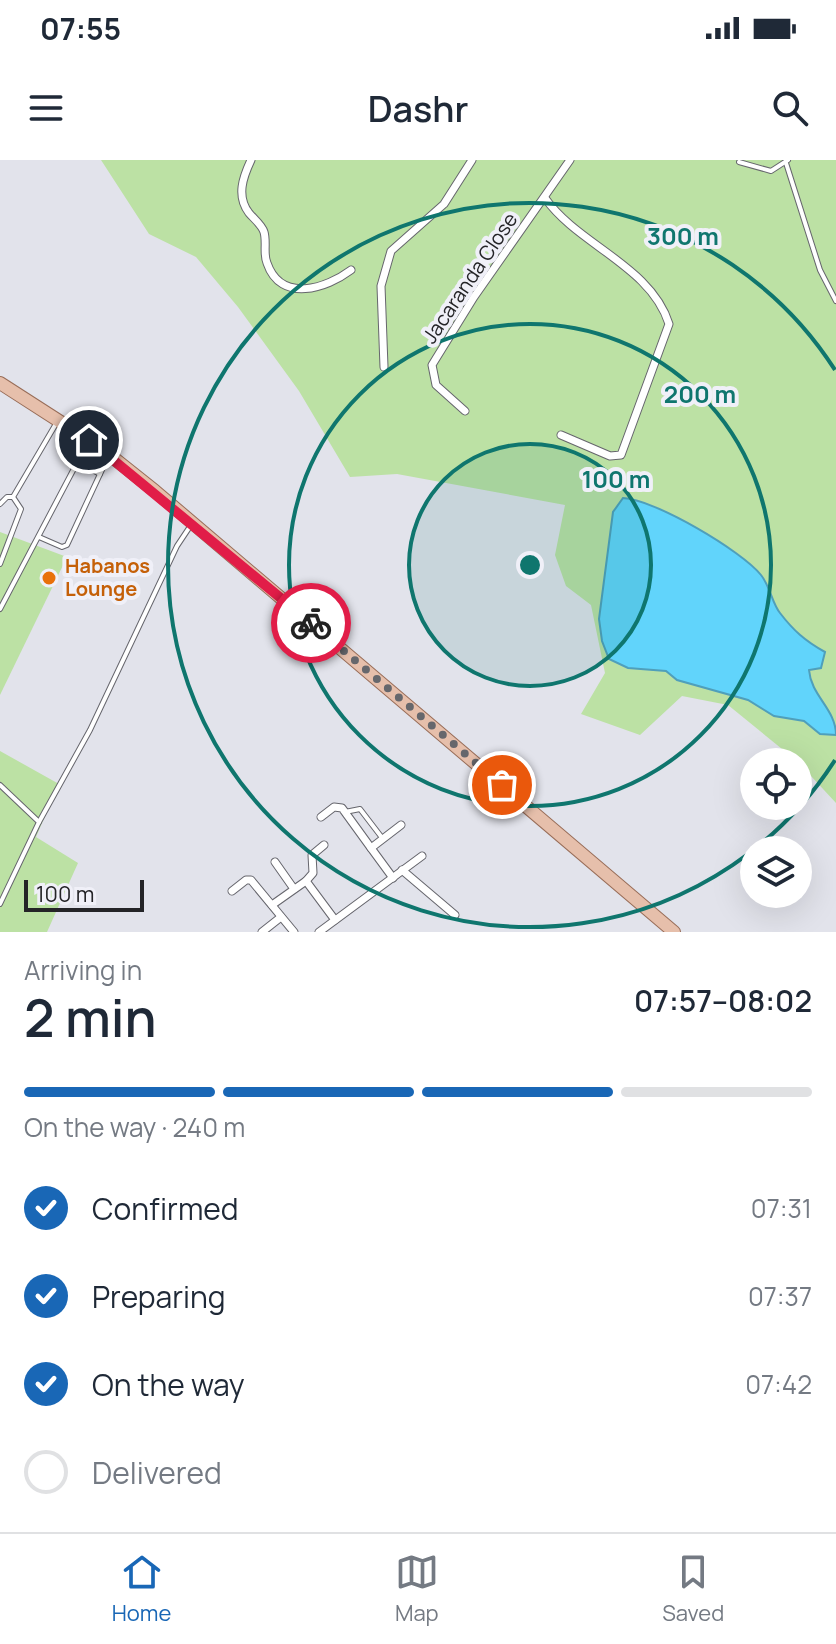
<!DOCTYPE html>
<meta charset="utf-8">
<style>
:root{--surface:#fff;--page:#f2f2f3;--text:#1f2937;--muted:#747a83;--line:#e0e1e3;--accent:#1967b6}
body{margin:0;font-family:Manrope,sans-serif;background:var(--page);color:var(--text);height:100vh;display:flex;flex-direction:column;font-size:30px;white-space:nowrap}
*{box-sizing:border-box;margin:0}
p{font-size:26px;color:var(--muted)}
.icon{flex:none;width:44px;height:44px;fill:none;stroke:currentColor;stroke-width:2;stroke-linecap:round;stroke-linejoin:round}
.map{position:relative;height:772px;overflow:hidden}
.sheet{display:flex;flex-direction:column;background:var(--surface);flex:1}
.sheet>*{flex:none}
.controls{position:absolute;left:740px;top:588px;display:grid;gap:16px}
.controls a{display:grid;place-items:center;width:72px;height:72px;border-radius:50%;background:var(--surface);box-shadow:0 8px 32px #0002;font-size:40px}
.scale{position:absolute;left:24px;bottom:20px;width:120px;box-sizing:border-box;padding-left:8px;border:4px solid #242427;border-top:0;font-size:22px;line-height:28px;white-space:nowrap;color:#242427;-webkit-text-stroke:6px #f0f0f8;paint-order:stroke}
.pin{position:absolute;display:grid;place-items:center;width:68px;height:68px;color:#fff;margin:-34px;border:4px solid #fff;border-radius:50%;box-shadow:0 2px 8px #0007}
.courier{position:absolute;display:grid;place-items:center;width:80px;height:80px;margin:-40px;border:6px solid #e11d48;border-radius:50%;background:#fff;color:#222;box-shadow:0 2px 10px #0007}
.overview em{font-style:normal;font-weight:600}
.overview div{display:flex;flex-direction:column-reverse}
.overview{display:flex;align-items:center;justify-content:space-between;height:136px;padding:0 24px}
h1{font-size:52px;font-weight:600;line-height:60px}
.bar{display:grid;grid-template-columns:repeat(4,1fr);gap:12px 8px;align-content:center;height:96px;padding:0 24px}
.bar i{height:10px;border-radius:6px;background:var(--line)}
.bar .selected{background:var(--accent)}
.bar p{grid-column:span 4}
ol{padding:0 24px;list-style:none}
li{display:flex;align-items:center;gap:24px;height:88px}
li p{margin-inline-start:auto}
li .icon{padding:8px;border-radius:50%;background:var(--accent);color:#fff;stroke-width:4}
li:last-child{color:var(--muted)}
li i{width:44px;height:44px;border:4px solid var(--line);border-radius:50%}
.status{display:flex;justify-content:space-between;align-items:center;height:56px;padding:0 40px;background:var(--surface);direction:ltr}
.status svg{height:22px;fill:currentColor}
header{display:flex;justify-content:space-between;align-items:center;height:104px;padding:0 24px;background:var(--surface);font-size:36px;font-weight:600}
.dock{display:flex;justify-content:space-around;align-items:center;height:112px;border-top:2px solid var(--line);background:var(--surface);font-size:22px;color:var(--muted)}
.dock a{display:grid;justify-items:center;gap:4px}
.dock .selected{color:var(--accent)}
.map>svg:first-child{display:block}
</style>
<div class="status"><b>07:55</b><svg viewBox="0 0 49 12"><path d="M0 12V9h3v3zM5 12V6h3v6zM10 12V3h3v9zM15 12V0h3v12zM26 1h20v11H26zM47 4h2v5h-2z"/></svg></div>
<header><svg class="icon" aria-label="menu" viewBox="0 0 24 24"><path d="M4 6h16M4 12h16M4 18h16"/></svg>Dashr<svg class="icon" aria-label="search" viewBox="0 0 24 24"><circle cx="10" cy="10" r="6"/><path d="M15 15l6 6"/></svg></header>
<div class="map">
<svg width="836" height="772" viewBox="0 0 836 772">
<rect width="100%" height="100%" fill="#e2e3eb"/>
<g fill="#bce1a4">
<polygon points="101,0 836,0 836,643 798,602 728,545 682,536 640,575 581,554 605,513 591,445 566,426 555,395 565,345 397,314 350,317 299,231 238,147 196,97 149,74"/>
<polygon points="0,372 67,397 0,535"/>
<polygon points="0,591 59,624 36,677 78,703 47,772 0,772"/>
</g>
<path fill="#61d4fb" stroke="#4f9fbb" stroke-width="2" d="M 623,338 C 654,339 742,391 761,415 C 770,426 772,443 780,453 C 793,470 805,481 825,492 L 821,508 L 809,510 C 811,536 836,549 836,575 L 820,574 L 804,561 L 774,556 L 748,540 L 677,520 L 666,511 L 628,508 L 609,499 L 602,481 L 599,459 L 613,352 Z"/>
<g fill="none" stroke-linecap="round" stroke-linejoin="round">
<g stroke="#66666d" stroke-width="6">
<g id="service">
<polyline points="739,2 771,11 788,0"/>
<polyline points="786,3 820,110 836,141"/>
<polyline points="78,302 100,314"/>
<polyline points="0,344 7,337 13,337"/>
<polyline points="39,377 62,387 67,385 108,297"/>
<polyline points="0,404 21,349 13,337 57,262"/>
<polyline points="0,449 88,282"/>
<polyline points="0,625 39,662 0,744"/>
<polyline points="345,652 360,649 383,679"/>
<polyline points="39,662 90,570 177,386 191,365"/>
</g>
</g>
<g stroke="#66666d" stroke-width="9">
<g id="minor">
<path d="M 251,0 C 243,17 236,36 249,53 C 254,59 262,65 264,72 C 267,82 263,94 267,103 C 281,144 327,128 351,110"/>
<path d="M 545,38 C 578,85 651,106 669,164 L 621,295 L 610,296 L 561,275"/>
<polyline points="384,207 381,126 391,91 444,44 472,0"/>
<polyline points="465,251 436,225 432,205 474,137 570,0"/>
<polyline points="321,657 334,647 342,648 371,688"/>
<polyline points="275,702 294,729"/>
<polyline points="402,710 455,755"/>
<polyline points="393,718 371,688 401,665"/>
<polyline points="306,721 313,713 312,695 324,685"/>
<polyline points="232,731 246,720 251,720 294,772"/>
<polyline points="272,745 306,721 335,760"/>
<polyline points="262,772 281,757"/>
<polyline points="319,772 422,696"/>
</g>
</g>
<g stroke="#986d58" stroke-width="14">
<polyline id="primary" points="0,223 101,288 155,331 674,772"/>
</g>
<use href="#service" stroke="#fff" stroke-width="4"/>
<use href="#minor" stroke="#fff" stroke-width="7"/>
<use href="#primary" stroke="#e6bfab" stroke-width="12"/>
</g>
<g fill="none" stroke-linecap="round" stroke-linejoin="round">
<polyline stroke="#66676c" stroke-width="8" stroke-dasharray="0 14.4" points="311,463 502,625"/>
<polyline stroke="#e11d48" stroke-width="10" points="89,280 311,463"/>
</g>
<circle cx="530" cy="405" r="121" fill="#0f766e" fill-opacity=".12"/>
<g fill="none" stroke="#0f766e" stroke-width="4">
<circle cx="530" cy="405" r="121"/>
<circle cx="530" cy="405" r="241"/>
<path d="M835 600A362 362 0 1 1 835 210"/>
</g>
<circle fill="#e8710a" stroke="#f0f0f8" stroke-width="3" cx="49" cy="418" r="8"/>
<g text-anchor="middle" stroke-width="8" stroke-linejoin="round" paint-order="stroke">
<g font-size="20" fill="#242427" stroke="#f0f0f8">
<text transform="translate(470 118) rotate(-56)" y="7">Jacaranda Close</text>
</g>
<g font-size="20" font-weight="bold" fill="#c56008" stroke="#f0f0f8" text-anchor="start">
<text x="65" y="413">Habanos<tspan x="65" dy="23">Lounge</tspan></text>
</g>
</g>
<circle cx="530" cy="405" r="12" fill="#0f766e" stroke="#f0f0f8" stroke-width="4"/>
<g font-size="24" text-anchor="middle" font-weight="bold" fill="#0f766e" stroke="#f0f0f8" stroke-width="8" stroke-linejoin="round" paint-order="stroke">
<text x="683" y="85">300 m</text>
<text x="700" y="243">200 m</text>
<text x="616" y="328">100 m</text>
</g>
</svg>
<div class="controls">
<a><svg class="icon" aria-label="locate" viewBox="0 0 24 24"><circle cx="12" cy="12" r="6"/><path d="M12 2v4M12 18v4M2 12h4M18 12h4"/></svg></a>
<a><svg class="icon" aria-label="layers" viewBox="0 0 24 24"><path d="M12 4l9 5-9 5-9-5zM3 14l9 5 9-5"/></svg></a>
</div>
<div class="scale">100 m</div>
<div class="pin" style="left:502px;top:625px;background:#ea580c"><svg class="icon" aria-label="bag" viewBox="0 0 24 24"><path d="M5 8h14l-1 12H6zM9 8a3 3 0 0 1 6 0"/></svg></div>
<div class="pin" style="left:89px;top:280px;background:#1f2937"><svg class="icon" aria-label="home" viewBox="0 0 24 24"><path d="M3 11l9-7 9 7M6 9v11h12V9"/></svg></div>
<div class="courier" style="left:311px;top:463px"><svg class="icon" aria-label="bike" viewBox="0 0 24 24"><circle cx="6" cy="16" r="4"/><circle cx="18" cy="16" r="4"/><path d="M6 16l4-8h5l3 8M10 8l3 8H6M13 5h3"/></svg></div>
</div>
<section class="sheet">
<div class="overview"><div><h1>2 min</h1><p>Arriving in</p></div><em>07:57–08:02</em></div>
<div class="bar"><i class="selected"></i><i class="selected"></i><i class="selected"></i><i></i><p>On the way · 240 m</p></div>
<ol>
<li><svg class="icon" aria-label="check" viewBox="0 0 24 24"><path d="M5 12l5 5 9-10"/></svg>Confirmed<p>07:31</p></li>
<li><svg class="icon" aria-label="check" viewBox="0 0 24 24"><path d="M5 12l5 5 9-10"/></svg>Preparing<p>07:37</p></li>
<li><svg class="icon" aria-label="check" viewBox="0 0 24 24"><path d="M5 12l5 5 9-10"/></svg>On the way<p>07:42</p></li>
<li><i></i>Delivered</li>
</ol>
</section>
<nav class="dock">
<a class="selected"><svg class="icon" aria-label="home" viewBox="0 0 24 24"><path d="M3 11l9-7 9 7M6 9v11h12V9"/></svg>Home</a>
<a><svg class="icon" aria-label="map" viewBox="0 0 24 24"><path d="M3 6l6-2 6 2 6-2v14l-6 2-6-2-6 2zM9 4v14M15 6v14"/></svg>Map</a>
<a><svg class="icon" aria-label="saved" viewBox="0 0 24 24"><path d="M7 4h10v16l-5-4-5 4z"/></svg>Saved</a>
</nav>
